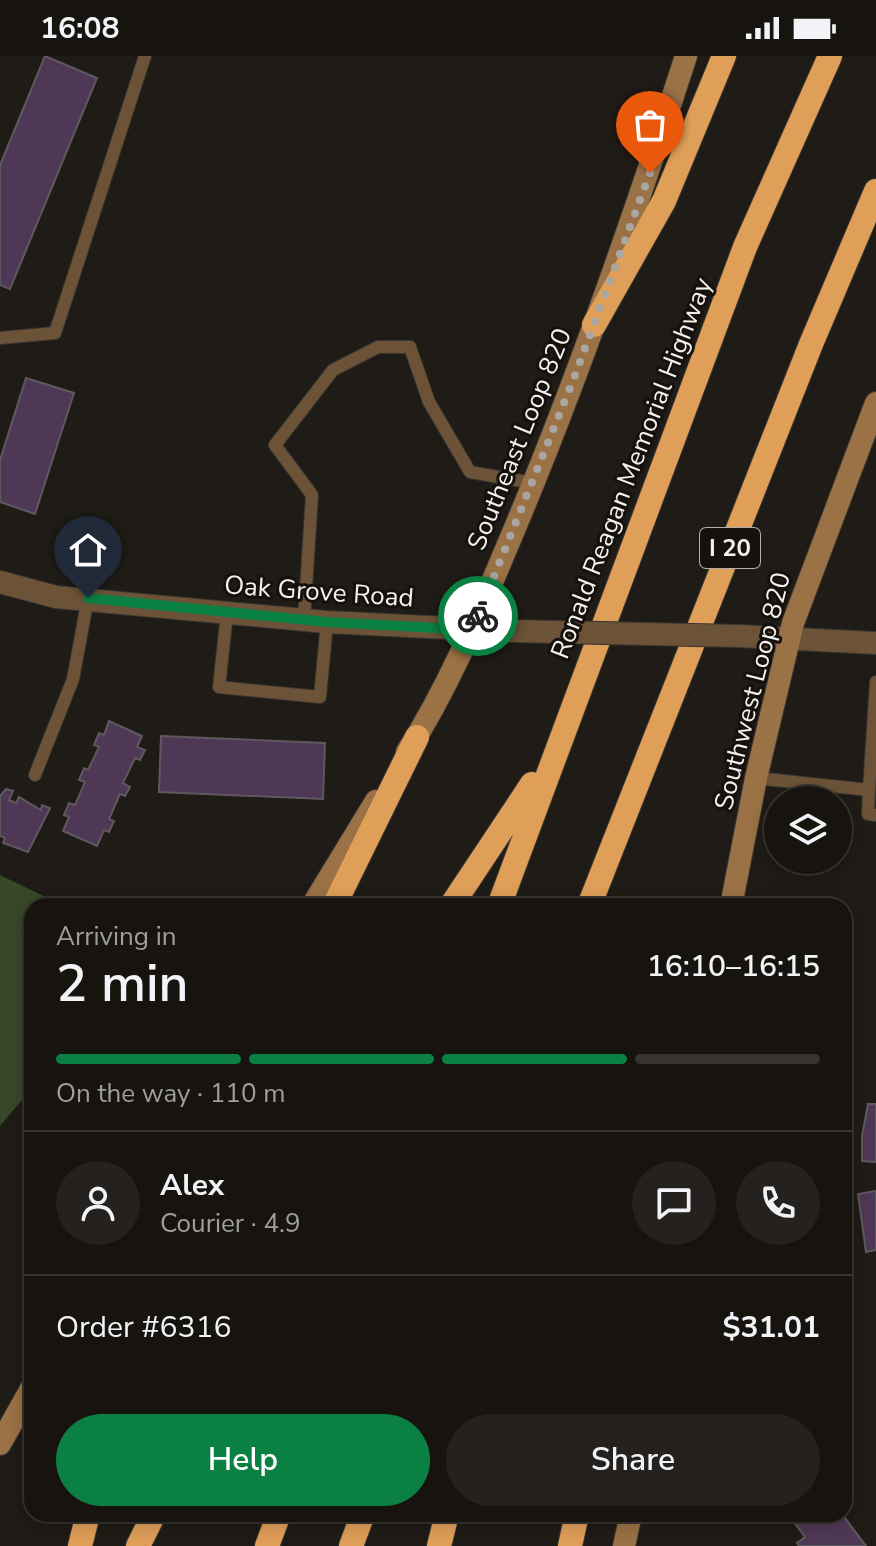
<!DOCTYPE html>
<meta charset="utf-8">
<style>
:root{--surface:#171410;--page:#24211e;--text:#f1f3f6;--muted:#9e9e9f;--line:#363330;--accent:#0b8043}
body{margin:0;font-family:"Nunito Sans",sans-serif;background:var(--page);color:var(--text);height:100vh;display:flex;flex-direction:column;font-size:30px;white-space:nowrap}
*{box-sizing:border-box;margin:0}
p{font-size:26px;color:var(--muted)}
.icon{flex:none;width:44px;height:44px;fill:none;stroke:currentColor;stroke-width:2;stroke-linecap:round;stroke-linejoin:round}
.map{position:relative;flex:1;overflow:hidden}
.sheet{position:absolute;left:24px;top:842px;width:828px;height:624px;display:flex;flex-direction:column;background:var(--surface);border-radius:24px;box-shadow:0 4px 20px #0003,0 0 0 2px var(--line)}
.sheet>*{flex:none}
.buttons{position:absolute;left:764px;top:730px;display:grid;gap:16px}
.buttons a{display:grid;place-items:center;width:88px;height:88px;border-radius:50%;background:var(--surface);box-shadow:0 4px 20px #0003,0 0 0 2px var(--line);font-size:40px}
.pin{position:absolute;display:grid;place-items:center;width:68px;height:68px;color:#fff;margin:-82px -34px;border-radius:50% 50% 50% 0;rotate:-45deg;box-shadow:0 0 8px #0007}
.pin .icon{rotate:45deg}
.courier{position:absolute;display:grid;place-items:center;width:80px;height:80px;margin:-40px;border:6px solid #0b8043;border-radius:50%;background:#fff;color:#222;box-shadow:0 2px 10px #0007}
.overview em{font-style:normal;font-weight:600}
.overview div{display:flex;flex-direction:column-reverse}
.overview{display:flex;align-items:center;justify-content:space-between;height:136px;padding:0 32px}
h1{font-size:52px;font-weight:600;line-height:60px}
.bar{display:grid;grid-template-columns:repeat(4,1fr);gap:12px 8px;align-content:center;height:96px;padding:0 32px}
.bar i{height:10px;border-radius:6px;background:var(--line)}
.bar .on{background:var(--accent)}
.bar p{grid-column:span 4}
.line{display:flex;align-items:center;gap:20px;padding:0 32px;border-top:2px solid var(--line)}
.line div{flex:1}
.round{display:grid;place-items:center;flex:none;width:84px;height:84px;border-radius:42px;background:var(--page)}
.cta{display:flex;gap:16px;margin-top:auto;padding:16px 32px}
.cta a{flex:1;height:92px;border-radius:48px;background:var(--accent);color:#fff;font-size:32px;font-weight:600;line-height:92px;text-align:center}
.cta a+a{background:var(--page);color:var(--text)}
.status{display:flex;justify-content:space-between;align-items:center;height:56px;padding:0 40px;background:var(--surface);direction:ltr}
.status svg{height:22px;fill:currentColor}
.map>svg:first-child{display:block}
</style>
<div class="status"><b>16:08</b><svg viewBox="0 0 49 12"><path d="M0 12V9h3v3zM5 12V6h3v6zM10 12V3h3v9zM15 12V0h3v12zM26 1h20v11H26zM47 4h2v5h-2z"/></svg></div>
<div class="map">
<svg width="876" height="1490" viewBox="0 0 876 1490">
<rect width="100%" height="100%" fill="#1f1b16"/>
<polygon fill="#374929" points="0,819 64,850 32,850 32,1032 0,1070"/>
<g fill="#4f3856" stroke="#5e595f" stroke-width="2">
<polygon points="45,0 97,22 10,233 0,229 0,109"/>
<polygon points="26,322 74,337 35,458 0,446 0,404"/>
<polygon points="109,665 142,680 137,691 145,694 140,704 135,702 123,727 130,731 125,740 120,738 109,763 114,765 109,776 104,774 97,790 63,775 69,761 64,759 69,747 75,749 85,726 79,724 84,712 88,714 99,691 94,689 99,677 104,679"/>
<polygon points="161,680 325,687 323,743 159,736"/>
<polygon points="6,733 13,735 9,744 16,747 19,741 41,754 42,749 50,752 28,796 3,787 5,782 0,780 0,740"/>
<polygon points="868,1048 876,1048 876,1106 862,1105 862,1080"/>
<polygon points="876,1135 876,1194 866,1196 858,1138"/>
<polygon points="788,1458 842,1458 866,1490 799,1490 797,1487 805,1481"/>
</g>
<g fill="none" stroke-linecap="round" stroke-linejoin="round">
<g stroke="#393530" stroke-width="14">
<g id="service">
<polyline points="0,282 55,277 145,0"/>
<polyline points="227,557 219,631 320,641 327,566"/>
<polyline points="304,564 312,439 275,389 333,314 378,291 410,291 429,346 470,416 533,427"/>
<polyline points="35,719 73,623 88,542"/>
<polyline points="756,722 869,734 876,626"/>
<polyline points="869,734 868,758 876,759"/>
</g>
</g>
<g stroke="#393530" stroke-width="24">
<g id="tertiary">
<polyline points="0,526 56,541 327,566 512,575"/>
<polyline points="739,580 876,587"/>
</g>
</g>
<g stroke="#393530" stroke-width="24">
<g id="secondary">
<path d="M 407,696 C 453,624 484,545 517,467 C 581,314 635,158 686,0"/>
<polyline points="312,850 376,745"/>
<polyline points="731,850 756,722 793,567 876,347"/>
<polyline points="0,1388 32,1331"/>
<polyline points="624,1490 631,1458"/>
</g>
</g>
<g stroke="#393530" stroke-width="26">
<g id="motorway">
<polyline points="594,269 664,145 724,0"/>
<polyline points="334,850 417,681"/>
<polyline points="451,850 532,728"/>
<polyline points="499,850 745,191 830,0"/>
<polyline points="589,850 811,288 876,135"/>
<polyline points="80,1490 88,1458"/>
<polyline points="138,1490 154,1458"/>
<polyline points="267,1490 279,1458"/>
<polyline points="351,1490 363,1458"/>
<polyline points="439,1490 447,1458"/>
<polyline points="570,1490 577,1458"/>
</g>
</g>
<use href="#service" stroke="#6c5338" stroke-width="12"/>
<use href="#tertiary" stroke="#6c5338" stroke-width="22"/>
<use href="#secondary" stroke="#9b7246" stroke-width="22"/>
<use href="#motorway" stroke="#e09f59" stroke-width="24"/>
<g stroke="#393530" stroke-width="24" stroke-linecap="butt">
<polyline id="tertiary-bridge" points="512,575 739,580"/>
</g>
<use href="#tertiary-bridge" stroke="#6c5338" stroke-width="22"/>
</g>
<g fill="none" stroke-linecap="round" stroke-linejoin="round">
<polyline stroke="#aaa7a2" stroke-width="8" stroke-dasharray="0 14.4" points="478,560 574,322 650,117"/>
<polyline stroke="#0b8043" stroke-width="10" points="88,542 327,566 472,574 478,560"/>
</g>
<g text-anchor="middle" stroke-width="6" stroke-linejoin="round" paint-order="stroke">
<rect fill="#15110d" stroke="#b2aeaa" stroke-width="2" x="700" y="472" width="60" height="40" rx="6"/>
<g font-size="24" font-weight="bold" fill="#f5f2ee">
<text x="730" y="500">I 20</text>
</g>
<g font-size="26" fill="#f5f2ee" stroke="#15110d">
<text transform="translate(519 383) rotate(-68)" y="9">Southeast Loop 820</text>
<text transform="translate(631 412) rotate(-69)" y="9">Ronald Reagan Memorial Highway</text>
<text transform="translate(319 535) rotate(4)" y="9">Oak Grove Road</text>
<text transform="translate(752 635) rotate(-76)" y="9">Southwest Loop 820</text>
</g>
</g>
</svg>
<div class="buttons">
<a><svg class="icon" aria-label="layers" viewBox="0 0 24 24"><path d="M12 4l9 5-9 5-9-5zM3 14l9 5 9-5"/></svg></a>
</div>
<div class="pin" style="left:650px;top:117px;background:#ea580c"><svg class="icon" aria-label="bag" viewBox="0 0 24 24"><path d="M5 8h14l-1 12H6zM9 8a3 3 0 0 1 6 0"/></svg></div>
<div class="pin" style="left:88px;top:542px;background:#1f2937"><svg class="icon" aria-label="home" viewBox="0 0 24 24"><path d="M3 11l9-7 9 7M6 9v11h12V9"/></svg></div>
<div class="courier" style="left:478px;top:560px"><svg class="icon" aria-label="bike" viewBox="0 0 24 24"><circle cx="6" cy="16" r="4"/><circle cx="18" cy="16" r="4"/><path d="M6 16l4-8h5l3 8M10 8l3 8H6M13 5h3"/></svg></div>
<section class="sheet">
<div class="overview"><div><h1>2 min</h1><p>Arriving in</p></div><em>16:10–16:15</em></div>
<div class="bar"><i class="on"></i><i class="on"></i><i class="on"></i><i></i><p>On the way · 110 m</p></div>
<div class="line" style="height:144px"><a class="round"><svg class="icon" aria-label="person" viewBox="0 0 24 24"><circle cx="12" cy="8" r="4"/><path d="M4 21q1-7 8-7t8 7"/></svg></a><div><b>Alex</b><p>Courier · 4.9</p></div><a class="round"><svg class="icon" aria-label="chat" viewBox="0 0 24 24"><path d="M4 5h16v11H9l-5 4z"/></svg></a><a class="round"><svg class="icon" aria-label="phone" viewBox="0 0 24 24"><path d="M5 4h4l2 5-3 2q2 4 5 5l2-3 5 2v4C11 20 4 13 5 4z"/></svg></a></div>
<div class="line" style="height:104px"><div>Order #6316</div><b>$31.01</b></div>
<div class="cta"><a>Help</a><a>Share</a></div>
</section>
</div>
